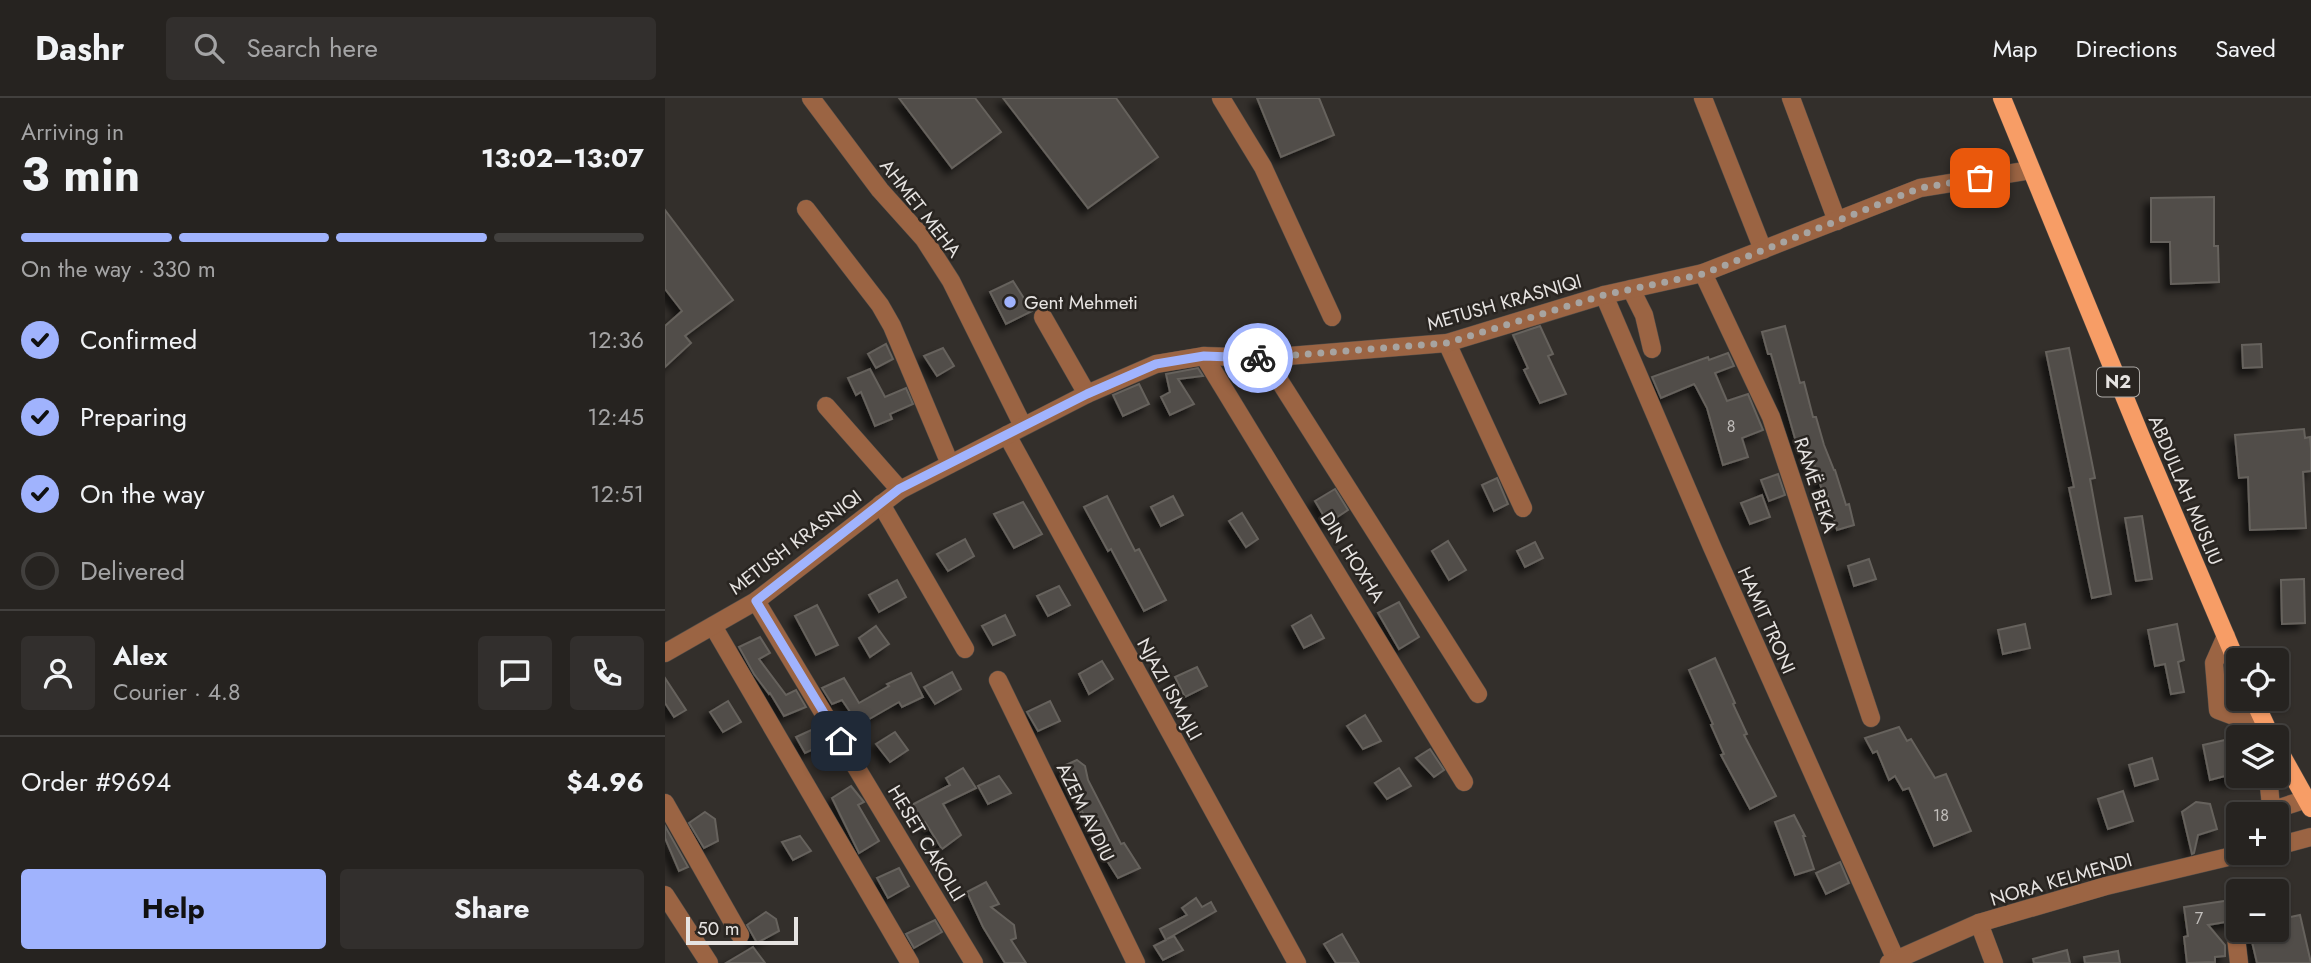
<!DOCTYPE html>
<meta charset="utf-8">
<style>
:root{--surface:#262320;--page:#322f2d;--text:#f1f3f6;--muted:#a4a4a5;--line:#42403e;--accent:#a0b3fd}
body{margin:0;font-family:Jost,sans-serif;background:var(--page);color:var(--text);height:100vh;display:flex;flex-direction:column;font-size:26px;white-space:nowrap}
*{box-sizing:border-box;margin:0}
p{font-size:23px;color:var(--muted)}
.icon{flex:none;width:38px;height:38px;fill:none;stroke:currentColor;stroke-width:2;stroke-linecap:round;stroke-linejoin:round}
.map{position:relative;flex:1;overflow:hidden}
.drawer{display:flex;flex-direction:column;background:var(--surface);width:665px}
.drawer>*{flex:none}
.controls{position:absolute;left:1561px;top:550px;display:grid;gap:14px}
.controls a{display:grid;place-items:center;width:63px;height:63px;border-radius:7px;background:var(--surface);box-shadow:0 2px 5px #0004,0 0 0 2px var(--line);font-size:35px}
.scale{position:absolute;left:21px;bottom:18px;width:112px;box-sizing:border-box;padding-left:7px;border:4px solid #e6e3e1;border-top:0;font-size:19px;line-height:24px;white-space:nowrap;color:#e6e3e1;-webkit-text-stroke:5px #292521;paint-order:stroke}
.pin{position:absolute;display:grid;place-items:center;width:60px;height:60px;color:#fff;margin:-30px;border-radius:14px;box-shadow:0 4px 10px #0006}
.courier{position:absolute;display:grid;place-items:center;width:70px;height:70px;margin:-35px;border:5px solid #a0b3fd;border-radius:50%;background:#fff;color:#222;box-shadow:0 2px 9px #0007}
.summary em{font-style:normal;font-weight:700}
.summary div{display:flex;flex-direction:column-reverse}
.summary{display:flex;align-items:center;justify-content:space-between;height:119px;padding:0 21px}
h1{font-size:46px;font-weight:700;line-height:52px}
.bar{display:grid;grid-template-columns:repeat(4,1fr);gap:10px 7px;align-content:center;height:84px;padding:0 21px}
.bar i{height:9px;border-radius:5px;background:var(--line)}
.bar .active{background:var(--accent)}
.bar p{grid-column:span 4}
.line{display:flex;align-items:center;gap:18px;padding:0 21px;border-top:2px solid var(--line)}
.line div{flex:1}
.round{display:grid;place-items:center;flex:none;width:74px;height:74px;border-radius:7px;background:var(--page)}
ol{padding:0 21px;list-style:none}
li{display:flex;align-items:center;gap:21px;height:77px}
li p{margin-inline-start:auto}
li .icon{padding:7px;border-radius:50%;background:var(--accent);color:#111;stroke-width:4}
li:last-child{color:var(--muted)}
li i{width:38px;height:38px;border:4px solid var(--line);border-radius:50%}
.button{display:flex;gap:14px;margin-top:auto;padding:14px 21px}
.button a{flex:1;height:80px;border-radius:7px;background:var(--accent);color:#111;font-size:28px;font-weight:700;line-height:80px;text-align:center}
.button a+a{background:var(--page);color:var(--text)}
header{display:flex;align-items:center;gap:42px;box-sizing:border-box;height:98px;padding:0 35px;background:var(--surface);border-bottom:2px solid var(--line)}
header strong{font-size:33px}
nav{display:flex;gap:38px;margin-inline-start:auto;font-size:24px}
.search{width:490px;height:63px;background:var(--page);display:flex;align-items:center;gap:18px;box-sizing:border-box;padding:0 24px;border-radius:7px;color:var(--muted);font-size:26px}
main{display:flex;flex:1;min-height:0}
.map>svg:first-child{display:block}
</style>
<header>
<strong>Dashr</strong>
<div class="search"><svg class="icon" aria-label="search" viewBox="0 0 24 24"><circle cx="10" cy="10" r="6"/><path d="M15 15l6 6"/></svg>Search here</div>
<nav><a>Map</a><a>Directions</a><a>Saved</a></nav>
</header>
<main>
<section class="drawer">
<div class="summary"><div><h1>3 min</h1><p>Arriving in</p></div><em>13:02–13:07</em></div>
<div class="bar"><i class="active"></i><i class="active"></i><i class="active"></i><i></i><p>On the way · 330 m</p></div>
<ol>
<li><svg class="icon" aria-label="check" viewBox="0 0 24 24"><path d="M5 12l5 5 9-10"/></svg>Confirmed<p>12:36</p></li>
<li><svg class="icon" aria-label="check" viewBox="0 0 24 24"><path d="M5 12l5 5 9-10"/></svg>Preparing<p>12:45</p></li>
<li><svg class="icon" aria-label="check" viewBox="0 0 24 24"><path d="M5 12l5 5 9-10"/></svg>On the way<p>12:51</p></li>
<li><i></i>Delivered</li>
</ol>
<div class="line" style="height:126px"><a class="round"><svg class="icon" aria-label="person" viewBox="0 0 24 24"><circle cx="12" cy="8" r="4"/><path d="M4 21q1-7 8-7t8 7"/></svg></a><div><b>Alex</b><p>Courier · 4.8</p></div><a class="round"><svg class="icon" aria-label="chat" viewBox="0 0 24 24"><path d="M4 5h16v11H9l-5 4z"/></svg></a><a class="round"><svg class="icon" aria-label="phone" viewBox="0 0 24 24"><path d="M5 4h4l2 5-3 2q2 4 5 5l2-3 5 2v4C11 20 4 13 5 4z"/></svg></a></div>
<div class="line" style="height:91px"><div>Order #9694</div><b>$4.96</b></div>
<div class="button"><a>Help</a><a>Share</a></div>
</section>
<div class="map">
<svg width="1646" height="865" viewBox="0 0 1646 865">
<defs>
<filter id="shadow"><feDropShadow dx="-6" dy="6" stdDeviation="3.5" flood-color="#0009"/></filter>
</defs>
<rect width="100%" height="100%" fill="#332f2b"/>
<g fill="#514d48" stroke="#66625d" stroke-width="2" filter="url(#shadow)">
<polygon points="234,0 310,0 336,34 287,70"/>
<polygon points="338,0 451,0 493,59 423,110"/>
<polygon points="592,0 654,0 669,37 616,59"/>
<polygon points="1549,99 1549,148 1553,148 1554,184 1506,186 1505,144 1486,144 1486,100"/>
<polygon points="0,112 68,202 20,238 26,245 0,269 0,228 17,213 0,191"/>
<polygon points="348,183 367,213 341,226 325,194"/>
<polygon points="875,228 888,256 883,258 901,296 875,305 859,272 863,270 848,237"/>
<polygon points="1120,228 1135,285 1139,284 1148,319 1151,319 1159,347 1169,372 1170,372 1181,407 1184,406 1189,427 1172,432 1162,395 1158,396 1150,368 1143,371 1134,343 1131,344 1106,256 1103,256 1097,234"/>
<polygon points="221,246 228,261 211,270 203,256"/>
<polygon points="1596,246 1597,269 1578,270 1577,247"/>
<polygon points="278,250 289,268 272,278 259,258"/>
<polygon points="1404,250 1430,380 1425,381 1446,496 1427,500 1404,390 1409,389 1381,254"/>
<polygon points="1063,255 1069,268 1050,275 1062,303 1083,296 1098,332 1077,340 1083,359 1058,367 1042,310 1031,289 1029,286 996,300 987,279 1043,259 1044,262"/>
<polygon points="533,270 538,278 513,281 529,306 505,317 496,299 505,294 501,276"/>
<polygon points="205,271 220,299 241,290 248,306 225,316 227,321 210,328 196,294 191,297 183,280"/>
<polygon points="474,286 484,306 458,318 448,297"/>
<polygon points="1639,331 1640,340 1645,339 1646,351 1646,373 1638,374 1641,430 1585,432 1583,379 1574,380 1570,337"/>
<polygon points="1113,376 1120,397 1104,403 1096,382"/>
<polygon points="832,380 843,406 829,413 817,387"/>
<polygon points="670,391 683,412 663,425 650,403"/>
<polygon points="1097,397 1105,419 1085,426 1076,405"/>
<polygon points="442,398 470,453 474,451 501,502 479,513 446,451 443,453 419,409"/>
<polygon points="508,398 518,417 496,428 486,409"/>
<polygon points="358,404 377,436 349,450 329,416"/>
<polygon points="577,415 593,441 581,449 564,423"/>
<polygon points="1477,418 1487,481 1471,483 1460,420"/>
<polygon points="300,441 309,458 283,473 272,456"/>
<polygon points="783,443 801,472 784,482 767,453"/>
<polygon points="870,444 878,460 860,469 852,453"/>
<polygon points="1204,461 1211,481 1189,488 1183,468"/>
<polygon points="1639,481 1640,525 1617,526 1616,482"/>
<polygon points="232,482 241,499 214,514 204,497"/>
<polygon points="394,488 405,507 383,518 372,498"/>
<polygon points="734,504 754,539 734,551 713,515"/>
<polygon points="152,507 173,547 151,557 130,518"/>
<polygon points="340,517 350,537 328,547 317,528"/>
<polygon points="646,517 659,540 639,550 627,528"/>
<polygon points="1360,526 1365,550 1338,556 1333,532"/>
<polygon points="1512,526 1519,562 1513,564 1519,594 1506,596 1500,566 1490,568 1483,532"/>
<polygon points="211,528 224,546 205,559 194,540"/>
<polygon points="95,539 105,555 94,561 121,597 131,592 141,609 119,618 105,595 104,596 89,576 74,549"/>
<polygon points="1050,560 1070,605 1068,606 1082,636 1079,637 1111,698 1085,711 1056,657 1059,656 1046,627 1048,626 1024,572"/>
<polygon points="437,563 448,581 424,596 414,576"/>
<polygon points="532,569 542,588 520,599 510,579"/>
<polygon points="287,574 296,591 270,606 259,589"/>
<polygon points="246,575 258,599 237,609 234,604 194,627 177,602 167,606 157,590 179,580 194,605 224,588 222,586"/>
<polygon points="0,580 21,612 9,619 0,605"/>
<polygon points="63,603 76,624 58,634 45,614"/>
<polygon points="385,603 395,623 373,633 362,614"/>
<polygon points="700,617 716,643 698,651 682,628"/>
<polygon points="153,629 162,645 140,655 131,639"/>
<polygon points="1234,629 1242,643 1246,641 1270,680 1281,676 1306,733 1269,748 1244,690 1238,692 1230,678 1224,682 1212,653 1208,655 1200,640"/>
<polygon points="230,634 243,652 225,664 211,646"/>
<polygon points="1573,639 1573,681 1561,684 1560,678 1545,682 1538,647"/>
<polygon points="765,651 779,672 769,679 751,660"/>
<polygon points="1487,660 1493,681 1470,688 1464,667"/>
<polygon points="412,662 420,668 423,682 456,746 459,745 475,770 453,780 437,755 439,754 417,713 415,714 406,689 403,691 394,670"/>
<polygon points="298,670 311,690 278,706 296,737 277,751 260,724 256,726 245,708 285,687 281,680"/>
<polygon points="734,670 746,688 722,701 710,685"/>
<polygon points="334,678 346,695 323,706 313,688"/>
<polygon points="186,688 199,704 193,707 214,743 194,755 167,700"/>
<polygon points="1458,693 1468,723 1443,731 1433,701"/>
<polygon points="1531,704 1545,706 1552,731 1533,737 1529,755 1527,756 1517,714"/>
<polygon points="40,714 50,721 53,743 39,750 24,725"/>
<polygon points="1129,717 1140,738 1138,738 1149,771 1130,777 1110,724"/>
<polygon points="0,728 23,769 14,773 0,740"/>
<polygon points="135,738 146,753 128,762 117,744"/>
<polygon points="1175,764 1184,785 1161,796 1151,775"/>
<polygon points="234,770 244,788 223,800 212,780"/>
<polygon points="321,784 334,806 326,809 349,827 351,840 346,842 361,865 340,865 318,829 302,794"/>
<polygon points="531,800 537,809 546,804 551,813 502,841 509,838 518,852 498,862 489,848 501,842 495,831 522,817 517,810"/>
<polygon points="1573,801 1573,822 1543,827 1560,847 1560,858 1550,859 1550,864 1522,865 1519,839 1523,838 1519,809"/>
<polygon points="101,814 111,821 114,833 92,845 82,827"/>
<polygon points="1635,817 1646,865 1592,865 1584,831 1612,831 1612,822"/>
<polygon points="270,822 277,834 249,850 241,836"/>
<polygon points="677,836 694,865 671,865 659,846"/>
<polygon points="88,849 100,865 61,865"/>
<polygon points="1402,852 1405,865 1369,865 1368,861"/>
<polygon points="1453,853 1455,865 1420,865 1419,859"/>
</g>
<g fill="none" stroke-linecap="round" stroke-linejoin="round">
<g stroke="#504c48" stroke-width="19">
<g id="minor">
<polyline points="146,0 215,92 259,141 286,183 358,328"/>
<polyline points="556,0 598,69 667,219"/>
<polyline points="1038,0 1098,152"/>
<polyline points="1126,0 1172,123"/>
<polyline points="141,111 215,207 227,228 285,366"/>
<polyline points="1038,175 1106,319 1206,620"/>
<polyline points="966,191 979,217 987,251"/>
<polyline points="939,197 1047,449 1231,862"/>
<polyline points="378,219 422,296"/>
<polyline points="782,245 858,410"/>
<polyline points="539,258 799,684"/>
<polyline points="600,260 813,596"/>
<polyline points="161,308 235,392"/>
<polyline points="342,337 632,865"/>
<polyline points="216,406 300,551"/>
<polyline points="91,503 309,865"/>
<polyline points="48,528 245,865"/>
<polyline points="1561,538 1549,565 1553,612 1585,624 1591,639"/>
<polyline points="0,555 91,503 235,392 422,296 491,266 539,258 600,260 782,245 939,197 1038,175 1255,90 1366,72"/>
<polyline points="333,582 471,865"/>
<polyline points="1603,677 1606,709 1608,712 1642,701"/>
<polyline points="0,705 75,837"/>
<polyline points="1612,748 1646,739"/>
<polyline points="0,797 44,865"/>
<polyline points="1314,825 1329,865"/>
<polyline points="1571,839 1574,865"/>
<polyline points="1224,865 1314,825 1441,788 1584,754"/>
</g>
</g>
<g stroke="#504c48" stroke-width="19">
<g id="major">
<polyline points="1337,0 1476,339 1573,567"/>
<polyline points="1588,600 1606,639"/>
<polyline points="1612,649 1646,710"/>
</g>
</g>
<use href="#minor" stroke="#9b6443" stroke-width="18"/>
<use href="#major" stroke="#f79d66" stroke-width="18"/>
</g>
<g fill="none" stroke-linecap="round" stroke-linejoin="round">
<polyline stroke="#a7a4a1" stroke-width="7" stroke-dasharray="0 12.6" points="593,260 782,245 939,197 1038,176 1255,90 1315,80"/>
<polyline stroke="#a0b3fd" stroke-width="9" points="176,643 91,503 234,391 422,296 491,266 539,258 593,260"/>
</g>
<circle fill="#a0b3fd" stroke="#292521" stroke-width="2.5" cx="345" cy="204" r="7"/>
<g text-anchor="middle" stroke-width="5" stroke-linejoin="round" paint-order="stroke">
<g font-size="16" fill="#c1bebb">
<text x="1066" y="334">8</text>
<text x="1276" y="723">18</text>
<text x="1534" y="826">7</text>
</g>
<rect fill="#292521" stroke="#adaaa7" stroke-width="2" x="1432" y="269.5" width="42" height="29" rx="5"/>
<g font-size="18" font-weight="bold" fill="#e6e3e1">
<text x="1453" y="290">N2</text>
</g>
<g font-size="19" fill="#e6e3e1" stroke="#292521">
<text transform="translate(256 110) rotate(52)" y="7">AHMET MEHA</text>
<text transform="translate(839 204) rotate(-16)" y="7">METUSH KRASNIQI</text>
<text transform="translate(1151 387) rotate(72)" y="7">RAMË BEKA</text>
<text transform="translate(1521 392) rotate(67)" y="7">ABDULLAH MUSLIU</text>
<text transform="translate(130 444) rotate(-37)" y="7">METUSH KRASNIQI</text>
<text transform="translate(688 459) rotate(58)" y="7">DIN HOXHA</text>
<text transform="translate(1102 522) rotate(66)" y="7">HAMIT TRONI</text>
<text transform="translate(505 591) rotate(61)" y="7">NJAZI ISMAJLI</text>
<text transform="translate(421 714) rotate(64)" y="7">AZEM AVDIU</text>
<text transform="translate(262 745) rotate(59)" y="7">HESET CAKOLLI</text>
<text transform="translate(1396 781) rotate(-16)" y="7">NORA KELMENDI</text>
</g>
<g font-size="19" fill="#e6e3e1" stroke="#292521" text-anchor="start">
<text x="359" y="211">Gent Mehmeti</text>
</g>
</g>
</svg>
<div class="controls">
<a><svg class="icon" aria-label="locate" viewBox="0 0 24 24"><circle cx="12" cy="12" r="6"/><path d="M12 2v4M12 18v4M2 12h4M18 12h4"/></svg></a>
<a><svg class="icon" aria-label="layers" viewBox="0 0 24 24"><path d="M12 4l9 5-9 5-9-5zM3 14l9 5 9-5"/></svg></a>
<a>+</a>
<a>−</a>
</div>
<div class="scale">50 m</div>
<div class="pin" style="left:1315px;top:80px;background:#ea580c"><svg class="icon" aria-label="bag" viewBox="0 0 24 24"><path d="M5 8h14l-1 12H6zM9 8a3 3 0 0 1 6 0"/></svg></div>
<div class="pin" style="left:176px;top:643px;background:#1f2937"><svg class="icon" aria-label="home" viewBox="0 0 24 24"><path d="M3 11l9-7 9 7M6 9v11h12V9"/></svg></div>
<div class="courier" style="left:593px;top:260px"><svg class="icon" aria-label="bike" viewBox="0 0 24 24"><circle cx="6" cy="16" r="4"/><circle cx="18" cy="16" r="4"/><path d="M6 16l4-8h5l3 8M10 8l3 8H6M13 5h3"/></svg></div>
</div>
</main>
